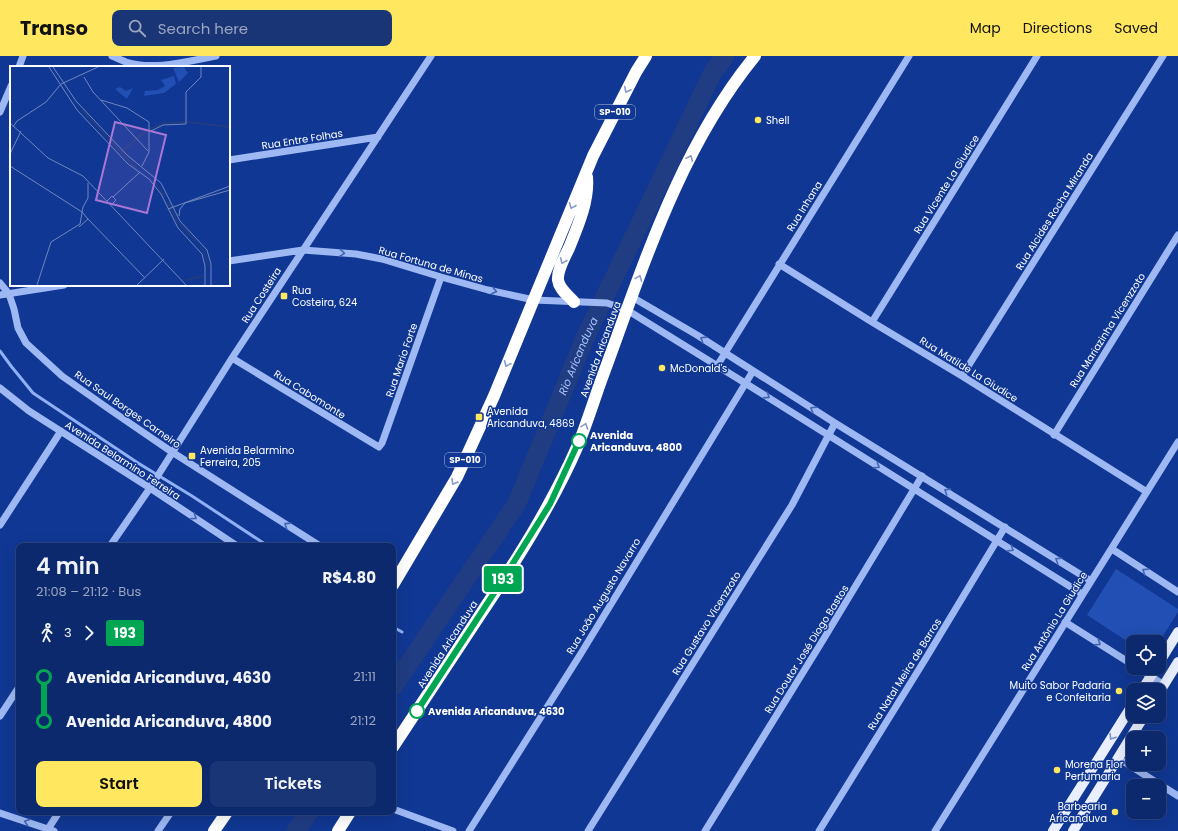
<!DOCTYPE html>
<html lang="en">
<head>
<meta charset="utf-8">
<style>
  :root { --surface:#0c296e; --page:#1a3576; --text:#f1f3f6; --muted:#9aa6c2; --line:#2c4581; --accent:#ffe85f }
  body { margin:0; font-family:Poppins,sans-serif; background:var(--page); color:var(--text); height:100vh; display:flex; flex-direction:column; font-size:15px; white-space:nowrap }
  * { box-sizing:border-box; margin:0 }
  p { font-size:13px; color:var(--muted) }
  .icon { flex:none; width:22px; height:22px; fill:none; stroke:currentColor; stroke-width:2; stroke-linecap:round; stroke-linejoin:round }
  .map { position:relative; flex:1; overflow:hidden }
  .side { position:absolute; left:16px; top:487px; width:380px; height:272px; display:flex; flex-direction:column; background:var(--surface); border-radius:8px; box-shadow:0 4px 16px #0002,0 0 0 1px var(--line) }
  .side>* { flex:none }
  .badge { padding:0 8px; border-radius:3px; font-size:14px; line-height:26px }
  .tools { position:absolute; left:1126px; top:579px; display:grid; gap:8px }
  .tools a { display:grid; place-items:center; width:40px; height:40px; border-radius:8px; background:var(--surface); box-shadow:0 4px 16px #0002,0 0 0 1px var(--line); font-size:20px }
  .map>.badge { position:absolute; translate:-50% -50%; box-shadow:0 0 0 2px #fff }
  .legs { display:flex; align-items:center; gap:6px; height:44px; padding:0 20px; font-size:13px }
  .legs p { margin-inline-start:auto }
  .head { display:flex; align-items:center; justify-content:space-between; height:68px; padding:0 20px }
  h1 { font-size:22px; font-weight:600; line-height:30px }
  .button { display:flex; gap:8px; margin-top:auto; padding:8px 20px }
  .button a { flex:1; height:46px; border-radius:8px; background:var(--accent); color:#111; font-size:16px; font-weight:600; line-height:46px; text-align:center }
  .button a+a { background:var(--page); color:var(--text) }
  ul { padding:0 20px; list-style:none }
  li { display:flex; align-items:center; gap:14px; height:44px; font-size:15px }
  li i { display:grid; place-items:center; width:6px; height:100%; margin:0 5px; background:currentColor }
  li i::after { content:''; width:10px; height:10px; margin:-5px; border:3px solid; border-radius:50%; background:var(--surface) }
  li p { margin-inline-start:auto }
  li:first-child i { background:linear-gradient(#0000 50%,currentColor 0) }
  li:last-child i { background:linear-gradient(currentColor 50%,#0000 0) }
  header { display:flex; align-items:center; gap:24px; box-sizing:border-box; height:56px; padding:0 20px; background:var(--accent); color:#111 }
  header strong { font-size:19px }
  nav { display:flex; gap:22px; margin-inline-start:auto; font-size:14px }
  .search { width:280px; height:36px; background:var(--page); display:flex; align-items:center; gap:10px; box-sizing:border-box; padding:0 14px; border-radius:8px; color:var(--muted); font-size:15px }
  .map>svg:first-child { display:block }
  .green { fill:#224fb3 }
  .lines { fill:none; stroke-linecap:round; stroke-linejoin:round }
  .stream { stroke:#8fb0f7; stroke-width:3 }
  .river { stroke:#203c82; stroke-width:19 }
  .minor { stroke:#9db8f3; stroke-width:7 }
  .major { stroke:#e9efff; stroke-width:10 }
  .highway { stroke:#fff; stroke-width:12 }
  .oneway { stroke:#889bc9 }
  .oneway2 { stroke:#4164b5 }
  .oneway3 { stroke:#7c93c9 }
  .line-1-casing { stroke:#fff; stroke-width:9 }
  .line-1 { stroke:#00a651; stroke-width:6 }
  .poi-dot { fill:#ffe85f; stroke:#103793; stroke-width:1.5 }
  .stop-1-dot { fill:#fff; stroke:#00a651; stroke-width:2 }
  .labels { text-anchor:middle; stroke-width:3; stroke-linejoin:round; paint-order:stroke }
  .shield { fill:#103793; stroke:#b7c3df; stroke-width:1 }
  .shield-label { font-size:9px; font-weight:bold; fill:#fff }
  .poi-label { font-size:10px; fill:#fff; stroke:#103793; text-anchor:start }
  .street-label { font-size:10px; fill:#fff; stroke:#103793 }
  .stop-label { font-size:10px; font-weight:bold; fill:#fff; stroke:#103793; text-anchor:start }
  .water-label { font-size:11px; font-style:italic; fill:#a9c3fa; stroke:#103793 }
  .inset-river { fill:none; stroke:#203c82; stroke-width:2 }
  .inset-road { fill:none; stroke:#7087be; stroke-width:1 }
  .view { fill:#a976d5; fill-opacity:0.15; stroke:#a976d5; stroke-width:2 }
  .inset-edge { fill:none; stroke:#fff; stroke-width:2 }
</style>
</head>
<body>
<header>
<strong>Transo</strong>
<div class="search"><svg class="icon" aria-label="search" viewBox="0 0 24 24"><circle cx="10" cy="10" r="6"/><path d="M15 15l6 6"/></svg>Search here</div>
<nav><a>Map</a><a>Directions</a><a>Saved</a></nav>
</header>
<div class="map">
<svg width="1178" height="775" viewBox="0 0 1178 775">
  <rect width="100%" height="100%" fill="#103793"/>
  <path class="green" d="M1116 513 1178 553V556L1159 586H1133V589L1087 559Z"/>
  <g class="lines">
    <path class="stream" d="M0 295 11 310 33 337 138 407 192 440 268 490
      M393 571 402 576"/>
    <g class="river">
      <path id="s1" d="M393 631 517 447 585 282 713 16 725 0"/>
      <path d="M296 775 309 756"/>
    </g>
    <path class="minor" d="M112 0C117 2 121 4 126 6 154 15 188 5 216 0
      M19 11 23 0
      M0 56 11 30
      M229 104 378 81
      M229 205 303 194 356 198 382 203 441 221 488 234 534 244 607 247 627 254 745 327 1082 538
      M779 208 872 266 962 320 1147 436
      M0 227 9 238 14 253 18 272 26 287 62 320 109 353 172 396 320 490
      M0 239 64 229
      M632 241 697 279 835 367 1091 525
      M872 266 1037 0
      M232 302 379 391 382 387 441 221
      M717 310 909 0
      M962 320 1163 0
      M0 332 29 355 150 432 237 490
      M1054 379 1178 179
      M0 469 61 375
      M110 490 150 432 232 302 431 0
      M1112 493 1178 536
      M1065 566 1133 609
      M1138 612 1164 629
      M0 660 19 631
      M1118 702 1178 740
      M393 753 453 775
      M0 757 54 775
      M48 773 59 756
      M158 775 171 756
      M469 775 580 599 753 315
      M588 775 792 449 835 367
      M705 775 823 584 922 420
      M819 775 926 602 1005 471
      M935 775 1178 386"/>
    <path class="major" d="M1159 607 1178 576
      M1142 634 1156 612
      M1159 637 1178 606
      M1053 775 1133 648
      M1073 775 1144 660"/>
    <path class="highway" d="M574 246C568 239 559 233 558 224 557 214 565 201 569 192 578 170 589 145 587 121
      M393 529 457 421 494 340 593 100 636 16 646 0
      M393 691C422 647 451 603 480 559 516 505 552 449 578 389 587 367 594 344 602 322 643 211 679 93 755 0
      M214 775 227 756
      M338 775 350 756"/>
  </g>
  <defs><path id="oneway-chevron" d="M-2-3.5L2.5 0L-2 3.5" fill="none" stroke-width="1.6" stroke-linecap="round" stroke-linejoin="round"/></defs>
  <g class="oneway">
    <use href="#oneway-chevron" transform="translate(627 34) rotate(117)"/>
    <use href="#oneway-chevron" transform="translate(690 102) rotate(-66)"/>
    <use href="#oneway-chevron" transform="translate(572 150) rotate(112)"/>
    <use href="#oneway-chevron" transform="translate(563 205) rotate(112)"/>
    <use href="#oneway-chevron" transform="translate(639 222) rotate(-69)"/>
    <use href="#oneway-chevron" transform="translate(507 308) rotate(113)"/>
    <use href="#oneway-chevron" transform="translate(585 370) rotate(-70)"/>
    <use href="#oneway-chevron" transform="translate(454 426) rotate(120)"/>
  </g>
  <g class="oneway2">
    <use href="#oneway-chevron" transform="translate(342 197) rotate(5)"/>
    <use href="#oneway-chevron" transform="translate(494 235) rotate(13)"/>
    <use href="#oneway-chevron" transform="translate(703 283) rotate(-148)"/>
    <use href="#oneway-chevron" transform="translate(767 340) rotate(33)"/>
    <use href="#oneway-chevron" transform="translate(813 353) rotate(-148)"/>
    <use href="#oneway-chevron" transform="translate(877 410) rotate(32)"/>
    <use href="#oneway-chevron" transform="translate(947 435) rotate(-148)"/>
    <use href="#oneway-chevron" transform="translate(194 461) rotate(34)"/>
    <use href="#oneway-chevron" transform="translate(287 469) rotate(-147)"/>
    <use href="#oneway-chevron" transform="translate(1011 493) rotate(32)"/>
    <use href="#oneway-chevron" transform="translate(1058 504) rotate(-148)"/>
    <use href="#oneway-chevron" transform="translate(1145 515) rotate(-147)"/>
    <use href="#oneway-chevron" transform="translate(1098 587) rotate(33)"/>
    <use href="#oneway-chevron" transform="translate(27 766) rotate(-161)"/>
  </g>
  <use class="oneway3" href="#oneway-chevron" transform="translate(1112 681) rotate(122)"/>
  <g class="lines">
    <defs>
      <path id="line-1" d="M417 655 498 531 550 448 579 385"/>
    </defs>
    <use href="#line-1" class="line-1-casing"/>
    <use href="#line-1" class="line-1"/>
  </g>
  <g class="poi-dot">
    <circle cx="758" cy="64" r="4"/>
    <rect x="280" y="236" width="8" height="8" rx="2"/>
    <circle cx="662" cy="312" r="4"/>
    <rect x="475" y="357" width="8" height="8" rx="2"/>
    <rect x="188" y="396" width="8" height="8" rx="2"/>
    <circle cx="1119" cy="635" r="4"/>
    <circle cx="1057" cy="714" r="4"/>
    <circle cx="1115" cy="756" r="4"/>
  </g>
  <g class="stop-1-dot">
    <circle cx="579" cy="385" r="7"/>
    <circle cx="417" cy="655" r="7"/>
  </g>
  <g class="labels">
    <g class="shield">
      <rect x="595" y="49" width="40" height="14" rx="3"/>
      <rect x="445" y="397" width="40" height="14" rx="3"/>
    </g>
    <g class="shield-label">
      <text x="615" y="59">SP-010</text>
      <text x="465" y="407">SP-010</text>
    </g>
    <g class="poi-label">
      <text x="766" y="68">Shell</text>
      <text x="292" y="238">Rua<tspan x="292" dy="12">Costeira, 624</tspan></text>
      <text x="670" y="316">McDonald's</text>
      <text x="487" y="359">Avenida<tspan x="487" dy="12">Aricanduva, 4869</tspan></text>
      <text x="200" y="398">Avenida Belarmino<tspan x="200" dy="12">Ferreira, 205</tspan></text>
      <text x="1111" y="633" text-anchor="end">Muito Sabor Padaria<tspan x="1111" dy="12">e Confeitaria</tspan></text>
      <text x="1065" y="712">Morena Flor<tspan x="1065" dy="12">Perfumaria</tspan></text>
      <text x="1107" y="754" text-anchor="end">Barbearia<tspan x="1107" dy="12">Aricanduva</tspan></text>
    </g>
    <g class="street-label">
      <text transform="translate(302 83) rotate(-9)" y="4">Rua Entre Folhas</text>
      <text transform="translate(946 128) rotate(-58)" y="4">Rua Vicente La Giudice</text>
      <text transform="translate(804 150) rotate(-58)" y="4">Rua Inhana</text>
      <text transform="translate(1054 155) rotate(-58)" y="4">Rua Alcides Rocha Miranda</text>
      <text transform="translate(431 208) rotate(16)" y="4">Rua Fortuna de Minas</text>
      <text transform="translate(261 239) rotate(-57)" y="4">Rua Costeira</text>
      <text transform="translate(1107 274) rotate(-58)" y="4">Rua Mariazinha Vicenzzoto</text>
      <text transform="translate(600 293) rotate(-70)" y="4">Avenida Aricanduva</text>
      <text transform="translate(401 304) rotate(-71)" y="4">Rua Mario Forte</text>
      <text transform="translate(969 313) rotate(32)" y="4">Rua Matilde La Giudice</text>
      <text transform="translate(310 338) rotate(32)" y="4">Rua Cabomonte</text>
      <text transform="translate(128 353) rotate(35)" y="4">Rua Saul Borges Carneiro</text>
      <text transform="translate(123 404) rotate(33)" y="4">Avenida Belarmino Ferreira</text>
      <text transform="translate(603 540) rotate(-59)" y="4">Rua João Augusto Navarro</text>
      <text transform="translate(1054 565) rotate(-58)" y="4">Rua Antônio La Giudice</text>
      <text transform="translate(706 567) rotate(-58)" y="4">Rua Gustavo Vicenzzoto</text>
      <text transform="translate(447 588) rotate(-57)" y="4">Avenida Aricanduva</text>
      <text transform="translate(806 593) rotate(-58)" y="4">Rua Doutor José Diogo Bastos</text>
      <text transform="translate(904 618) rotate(-58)" y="4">Rua Natal Meira de Barros</text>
    </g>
    <g class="stop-label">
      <text x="590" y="383">Avenida<tspan x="590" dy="12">Aricanduva, 4800</tspan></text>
      <text x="428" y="659">Avenida Aricanduva, 4630</text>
    </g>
    <g class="water-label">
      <text dy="4" stroke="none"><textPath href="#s1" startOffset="381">Rio Aricanduva</textPath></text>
    </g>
  </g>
  <g transform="translate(10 10)">
    <rect width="220" height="220" fill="#103793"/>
    <path d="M174 1 178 7 169 16 163 2ZM164 10 166 18 154 27 134 30 135 25 148 24 155 20 151 14ZM110 21 116 25 123 22 117 33 105 23Z" fill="#224fb3"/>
    <path class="inset-river" d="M72 44 126 102M140 63 153 57 178 56 220 61M114 84 137 64M144 116 156 131M158 136 167 155 186 175M191 180 199 201M176 214 193 210"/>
    <path class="inset-road" d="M39 1 67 44 118 98 139 113 151 128 168 162 192 188 195 200V219M43 1 66 35 117 89 151 117 170 155 197 184 201 198V219M74 11 83 26 138 85M91 34 117 42 139 56V86L132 100M0 57 38 92 73 110 176 219M3 61 7 55 36 36 51 18 88 1M141 65 153 59 176 58V26L191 11V1M0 88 11 65M0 100 72 146M103 131 130 106M97 135 102 130 106 134 101 139M158 143 220 120M169 150 170 143 175 137 220 124M78 153 135 212M69 161 78 153 72 146M27 219 41 176 70 158 73 141 78 132V117M127 219 154 193"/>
    <path class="view" d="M105 56 156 69 137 147 86 134Z"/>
    <rect width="220" height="220" class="inset-edge"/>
  </g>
</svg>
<div class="tools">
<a><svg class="icon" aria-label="locate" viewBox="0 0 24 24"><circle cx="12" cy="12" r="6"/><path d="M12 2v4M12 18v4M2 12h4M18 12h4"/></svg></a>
<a><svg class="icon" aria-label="layers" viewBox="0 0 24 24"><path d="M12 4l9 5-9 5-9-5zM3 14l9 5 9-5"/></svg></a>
<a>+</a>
<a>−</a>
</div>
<b class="badge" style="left:503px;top:523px;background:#00a651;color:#fff">193</b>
<section class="side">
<div class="head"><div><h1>4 min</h1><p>21:08 – 21:12 · Bus</p></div><b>R$4.80</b></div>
<div class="legs"><svg class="icon" aria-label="walk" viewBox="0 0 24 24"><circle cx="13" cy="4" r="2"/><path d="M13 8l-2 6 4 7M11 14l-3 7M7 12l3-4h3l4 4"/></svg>3<svg class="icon" aria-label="forward" viewBox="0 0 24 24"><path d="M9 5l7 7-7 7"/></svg><b class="badge" style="background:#00a651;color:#fff">193</b></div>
<ul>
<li><i style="color:#00a651"></i><b>Avenida Aricanduva, 4630</b><p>21:11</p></li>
<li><i style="color:#00a651"></i><b>Avenida Aricanduva, 4800</b><p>21:12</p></li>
</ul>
<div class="button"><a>Start</a><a>Tickets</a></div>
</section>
</div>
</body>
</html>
